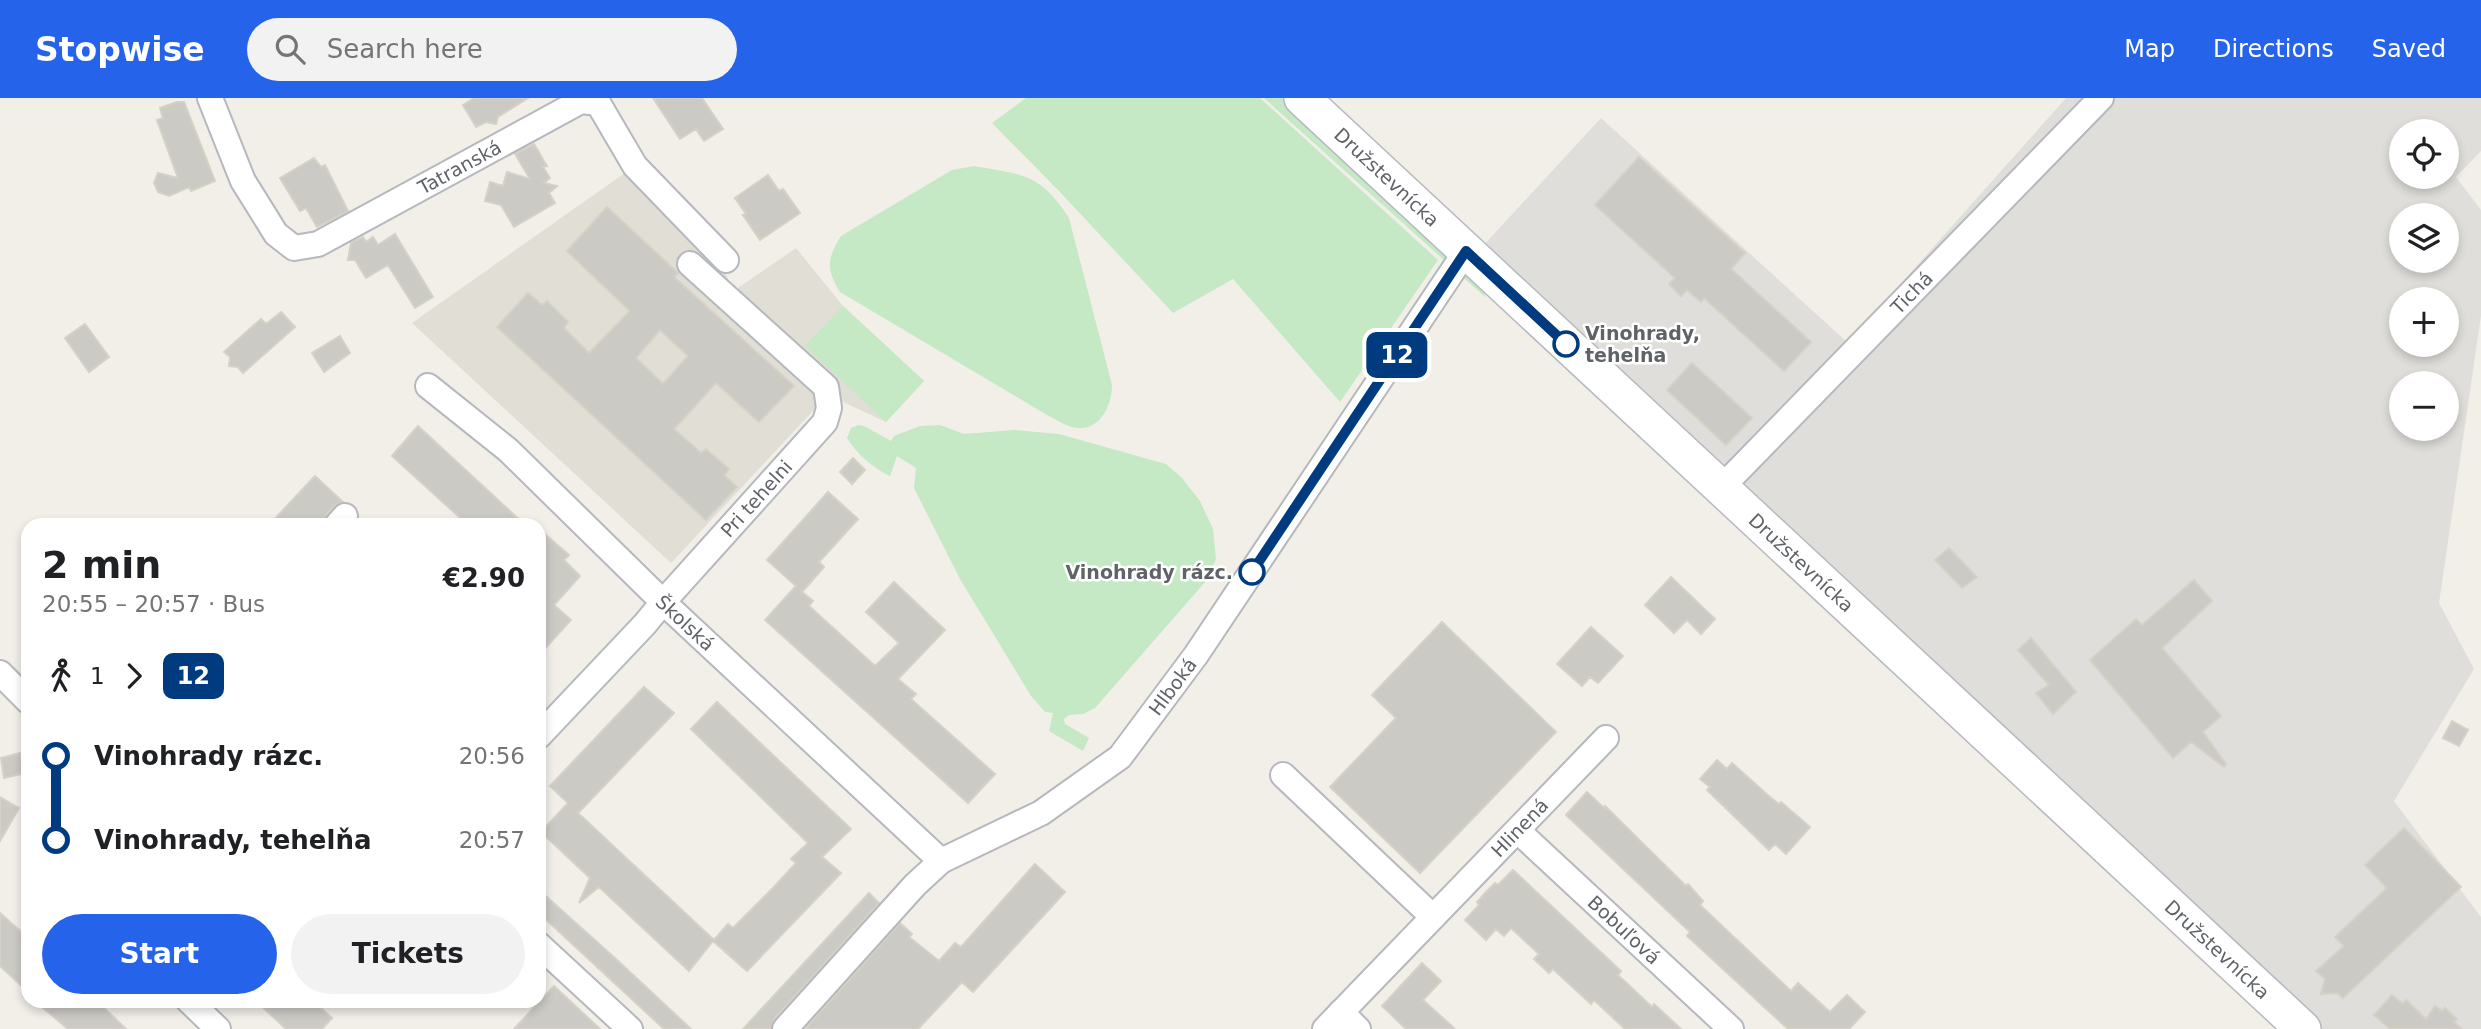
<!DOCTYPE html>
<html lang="en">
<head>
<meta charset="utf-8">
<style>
  :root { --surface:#fff; --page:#f2f2f2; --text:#202124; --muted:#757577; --accent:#2563eb }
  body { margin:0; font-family:"DejaVu Sans",sans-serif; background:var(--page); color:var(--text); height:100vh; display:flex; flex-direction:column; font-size:26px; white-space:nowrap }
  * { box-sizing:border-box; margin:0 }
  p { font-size:23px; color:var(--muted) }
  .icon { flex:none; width:38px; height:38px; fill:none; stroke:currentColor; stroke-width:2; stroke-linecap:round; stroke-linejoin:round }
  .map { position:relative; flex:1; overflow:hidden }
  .side { position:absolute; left:21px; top:420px; width:525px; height:490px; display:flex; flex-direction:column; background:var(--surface); border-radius:21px; box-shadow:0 4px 10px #0003 }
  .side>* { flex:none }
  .badge { padding:0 14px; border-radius:10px; font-size:24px; line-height:46px }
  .buttons { position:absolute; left:2389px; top:21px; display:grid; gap:14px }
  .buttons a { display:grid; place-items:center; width:70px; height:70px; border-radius:50%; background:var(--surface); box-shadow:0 4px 10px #0003; font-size:35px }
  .map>.badge { position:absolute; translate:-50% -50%; box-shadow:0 0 0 4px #fff }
  .legs { display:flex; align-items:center; gap:10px; height:77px; padding:0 21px; font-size:23px }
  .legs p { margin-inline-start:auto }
  .overview { display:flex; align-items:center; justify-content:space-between; height:119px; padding:0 21px }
  h1 { font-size:38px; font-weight:600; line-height:52px }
  .primary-button { display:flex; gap:14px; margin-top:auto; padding:14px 21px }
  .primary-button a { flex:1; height:80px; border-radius:42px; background:var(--accent); color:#fff; font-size:28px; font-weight:600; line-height:80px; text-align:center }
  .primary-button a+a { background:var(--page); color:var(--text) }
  ul { padding:0 21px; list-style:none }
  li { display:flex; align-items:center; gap:24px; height:84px; font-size:26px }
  li i { display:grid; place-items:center; width:10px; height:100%; margin:0 9px; background:currentColor }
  li i::after { content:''; width:18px; height:18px; margin:-9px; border:5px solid; border-radius:50%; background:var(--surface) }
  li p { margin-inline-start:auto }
  li:first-child i { background:linear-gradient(#0000 50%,currentColor 0) }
  li:last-child i { background:linear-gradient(currentColor 50%,#0000 0) }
  header { display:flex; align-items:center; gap:42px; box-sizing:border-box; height:98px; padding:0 35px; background:var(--accent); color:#fff }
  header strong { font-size:33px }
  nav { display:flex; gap:38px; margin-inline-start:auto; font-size:24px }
  .search { width:490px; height:63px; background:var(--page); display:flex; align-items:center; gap:18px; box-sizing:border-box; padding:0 24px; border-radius:38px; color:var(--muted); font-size:26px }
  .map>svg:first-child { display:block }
  .industrial { fill:#e0deda; fill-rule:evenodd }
  .education { fill:#e1ded6 }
  .green { fill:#c5e8c5 }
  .building { fill:#cccac5; stroke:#d6d1c6; stroke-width:2; fill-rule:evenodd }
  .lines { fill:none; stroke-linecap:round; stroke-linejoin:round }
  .minor-casing { stroke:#b5b8bc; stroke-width:28 }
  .secondary-casing { stroke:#b6babf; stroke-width:38 }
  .minor { stroke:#fff; stroke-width:24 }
  .secondary { stroke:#fff; stroke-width:35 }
  .line-1-casing { stroke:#fff; stroke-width:16 }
  .line-1 { stroke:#003b80; stroke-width:10 }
  .stop-1-dot { fill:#fff; stroke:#003b80; stroke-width:3.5 }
  .labels { text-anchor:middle; stroke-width:5; stroke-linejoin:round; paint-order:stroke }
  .street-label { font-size:19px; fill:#5f6368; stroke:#fff }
  .stop-label { font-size:19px; font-weight:bold; fill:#5f6368; stroke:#fff; text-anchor:start }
</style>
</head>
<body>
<header>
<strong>Stopwise</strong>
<div class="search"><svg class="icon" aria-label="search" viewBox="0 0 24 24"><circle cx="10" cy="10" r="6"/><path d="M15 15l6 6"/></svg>Search here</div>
<nav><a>Map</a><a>Directions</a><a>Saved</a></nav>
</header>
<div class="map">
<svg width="2481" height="931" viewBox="0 0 2481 931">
  <rect width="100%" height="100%" fill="#f1efe8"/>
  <path class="industrial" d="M2066 0H2481V53L2456 79 2481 112V218L2439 505 2474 571 2394 703 2481 819V931H2319L1481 150 1601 20 1848 245ZM2401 33H2446V79H2401ZM2401 117H2446V163H2401ZM2401 201H2446V247H2401ZM2401 285H2446V331H2401Z"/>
  <path class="education" d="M632 70 724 169 732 194 796 150 843 208 924 283 886 324 828 297 671 465 412 225Z"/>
  <path class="green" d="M1026 0H1260L1438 162 1340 304 1233 181 1173 215 1060 94 992 25Z
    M1264 0H1319L1481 150 1485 199Z
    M974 68C1023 77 1040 75 1069 120L1112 287C1112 308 1099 336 1072 329 1064 327 1055 321 1047 317L840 194C826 171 827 161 841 138L952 72Z
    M843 208 924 283 886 324 805 248Z
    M858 327 864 328 891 343 894 338 920 328 940 327 964 336 1014 332 1059 336 1166 366 1182 380 1200 403 1213 431 1216 461 1206 483 1095 610 1083 616 1069 617 1064 621 1065 626 1089 640 1083 653 1049 633 1053 615 1045 614 1031 598 960 481 914 390 916 370 897 358 890 378C873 370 856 355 847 340L851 330Z"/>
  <path class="building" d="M474 0H528L498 19 496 26 486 24 476 29 463 7Z
    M653 0H702L723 31 704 43 696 31 680 41Z
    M177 4H184L215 83 191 93 189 89 169 98 158 94 154 85 158 75 178 80 157 22 163 20 160 10Z
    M534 46 547 68 543 69 550 80 544 85 557 88 549 95 555 105 514 129 501 107 485 103 490 84 503 88 507 74 530 81 515 56Z
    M1639 59 1745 155 1731 171 1811 244 1784 273 1704 200 1701 204 1687 192 1681 198 1669 186 1675 180 1595 107Z
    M314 60 321 69 325 67 348 113 317 129 306 110 300 113 280 80Z
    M768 77 779 93 783 91 800 115 760 142 743 117 746 116 735 100Z
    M607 109 678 175 674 179 794 288 759 324 716 285 674 331 701 355 706 351 729 371 724 377 737 389 706 422 497 229 528 195 542 207 547 203 568 224 564 230 589 255 630 213 567 153ZM660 232 688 258 663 286 636 260Z
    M395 136 433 199 415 210 388 167 366 180 355 162H348L351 145 363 139 366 144 373 139 378 147Z
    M281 214 295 229 243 275 238 269 229 268 230 259 224 254 261 221 266 226Z
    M85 226 109 259 89 274 65 240Z
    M340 238 350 255 324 274 312 255Z
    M1692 265 1752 320 1726 347 1667 292Z
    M418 328 525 427H468L392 358Z
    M853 360 865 372 852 386 840 374Z
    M315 378 343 404 334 408 326 417 323 427H269Z
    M828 394 858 421 819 464 824 469 802 494 813 503 809 508 875 568 899 545 866 514 894 484 945 532 898 581 916 596 911 601 995 676 968 705 765 522 796 488 767 462Z
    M539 431 569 457 564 462 580 478 554 507 571 522 539 557Z
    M1949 450 1977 479 1962 490 1935 462Z
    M1671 479 1715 521 1701 536 1687 522 1674 535 1645 507Z
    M2194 482 2212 503 2162 550 2221 618 2203 634 2226 666 2224 669 2191 644 2173 660 2090 562 2136 521 2142 527Z
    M1442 524 1556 634 1420 775 1330 689 1396 620 1372 597Z
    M1591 529 1623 558 1598 585 1590 579 1582 588 1557 566Z
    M2031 540 2076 594 2053 616 2036 595 2049 587 2018 552Z
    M644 589 674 615 578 715 714 842 728 826 733 830 772 791 796 765 791 761 808 745 691 631 717 604 851 731 822 759 841 775 747 873 713 843 689 873 599 789 579 805 590 780 541 734 568 705 550 688Z
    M2452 623 2468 632 2459 648 2443 640Z
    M20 655 25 675 4 680 1 660Z
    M1717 662 1727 671 1732 665 1771 700 1779 706 1781 704 1810 729 1786 756 1775 746 1769 752 1707 692 1710 689 1700 681Z
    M1587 694 1604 710 1605 708 1686 788 1688 786 1703 803 1700 807 1791 893 1798 885 1830 914 1847 897 1865 914 1849 931H1788L1687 838 1690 834 1566 717Z
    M0 699 19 710 0 743Z
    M2404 730 2461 789 2343 900 2337 895 2321 896 2325 881 2316 873 2344 848 2335 839 2387 790 2365 767Z
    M1035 766 1065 794 973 894 962 884 918 931H805L900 825 912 836 909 839 939 863 955 845 961 849Z
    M1513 772 1621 873 1618 877 1652 909 1654 906 1681 931H1625L1594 902 1591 906 1553 871 1549 875 1534 861 1539 856 1511 830 1504 838 1496 831 1486 842 1465 822 1479 807 1477 804 1486 794 1495 785 1498 787Z
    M539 792 616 861 691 931H664L539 815Z
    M869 795 879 805 774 921 771 931H743Z
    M0 815 28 840V894L0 868Z
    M1422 865 1441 883 1423 902 1455 931H1406L1382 908Z
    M554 888 600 931H514Z
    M2392 897 2403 906 2406 902 2426 921 2435 908 2442 913 2445 910 2457 921 2454 924 2462 931H2390L2374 917Z
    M35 903H97L126 931H68Z
    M256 903H313L332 920 322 931H286Z"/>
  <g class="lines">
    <defs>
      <g id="minor">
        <path id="s1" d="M210 0 243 83 276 136 294 150 318 146 581 3 598 5 635 68 726 162"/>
        <path id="s2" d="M428 288 508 352 663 504 941 763"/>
        <path id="s3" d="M1721 390 2101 0"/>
        <path d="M337 427 345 418"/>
        <path d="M0 575 28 603"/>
        <path id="s4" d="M539 638 645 526 663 504 825 324 829 310 826 289 690 166"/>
        <path d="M1283 677 1433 819"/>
        <path id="s5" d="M1518 733 1731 931"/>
        <path d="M539 847 630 931"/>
        <path d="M189 903 218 931"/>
        <path d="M1341 914 1358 931"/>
        <path id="s6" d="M785 931 915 787 941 763 1041 715 1120 659 1196 557 1466 153"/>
        <path id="s7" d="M1325 931 1606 640"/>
      </g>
      <g id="secondary">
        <path id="s8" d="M1302 0 2303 931"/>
      </g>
    </defs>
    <use href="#minor" class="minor-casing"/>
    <use href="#secondary" class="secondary-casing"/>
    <use href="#minor" class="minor"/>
    <use href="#secondary" class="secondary"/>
  </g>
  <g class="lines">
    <defs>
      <path id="line-1" d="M1252 474 1466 153 1566 246"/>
    </defs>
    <use href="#line-1" class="line-1-casing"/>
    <use href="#line-1" class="line-1"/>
  </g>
  <g class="stop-1-dot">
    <circle cx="1566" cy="246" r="12"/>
    <circle cx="1252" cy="474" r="12"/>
  </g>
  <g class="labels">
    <g class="street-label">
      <text dy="7" stroke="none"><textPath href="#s1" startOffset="360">Tatranská</textPath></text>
      <text dy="7" stroke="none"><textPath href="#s8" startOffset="116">Družstevnícka</textPath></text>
      <text dy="7" stroke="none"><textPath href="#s3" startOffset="273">Tichá</textPath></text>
      <text dy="7" stroke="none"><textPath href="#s4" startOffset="322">Pri tehelni</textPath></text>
      <text dy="7" stroke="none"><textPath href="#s8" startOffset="682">Družstevnícka</textPath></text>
      <text dy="7" stroke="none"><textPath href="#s2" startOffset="350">Školská</textPath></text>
      <text dy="7" stroke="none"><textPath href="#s6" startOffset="525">Hlboká</textPath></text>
      <text dy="7" stroke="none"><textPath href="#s7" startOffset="280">Hlinená</textPath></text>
      <text dy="7" stroke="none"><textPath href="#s5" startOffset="145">Bobuľová</textPath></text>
      <text dy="7" stroke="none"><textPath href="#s8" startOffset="1250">Družstevnícka</textPath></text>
    </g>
    <g class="stop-label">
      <text x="1585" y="242">Vinohrady,<tspan x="1585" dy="22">tehelňa</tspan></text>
      <text x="1233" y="481" text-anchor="end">Vinohrady rázc.</text>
    </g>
  </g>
</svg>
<div class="buttons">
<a><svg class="icon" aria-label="locate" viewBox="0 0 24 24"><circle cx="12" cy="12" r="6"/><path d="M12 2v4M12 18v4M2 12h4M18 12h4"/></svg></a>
<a><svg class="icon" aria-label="layers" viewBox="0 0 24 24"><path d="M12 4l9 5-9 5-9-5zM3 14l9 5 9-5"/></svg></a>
<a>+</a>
<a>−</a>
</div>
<b class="badge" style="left:1397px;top:257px;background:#003b80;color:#fff">12</b>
<section class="side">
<div class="overview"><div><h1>2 min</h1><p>20:55 – 20:57 · Bus</p></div><b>€2.90</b></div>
<div class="legs"><svg class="icon" aria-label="walk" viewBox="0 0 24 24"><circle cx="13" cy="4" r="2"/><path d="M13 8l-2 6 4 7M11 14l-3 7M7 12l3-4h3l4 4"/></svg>1<svg class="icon" aria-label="forward" viewBox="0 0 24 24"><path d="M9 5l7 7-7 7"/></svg><b class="badge" style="background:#003b80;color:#fff">12</b></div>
<ul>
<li><i style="color:#003b80"></i><b>Vinohrady rázc.</b><p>20:56</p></li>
<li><i style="color:#003b80"></i><b>Vinohrady, tehelňa</b><p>20:57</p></li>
</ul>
<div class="primary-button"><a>Start</a><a>Tickets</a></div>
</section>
</div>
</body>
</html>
